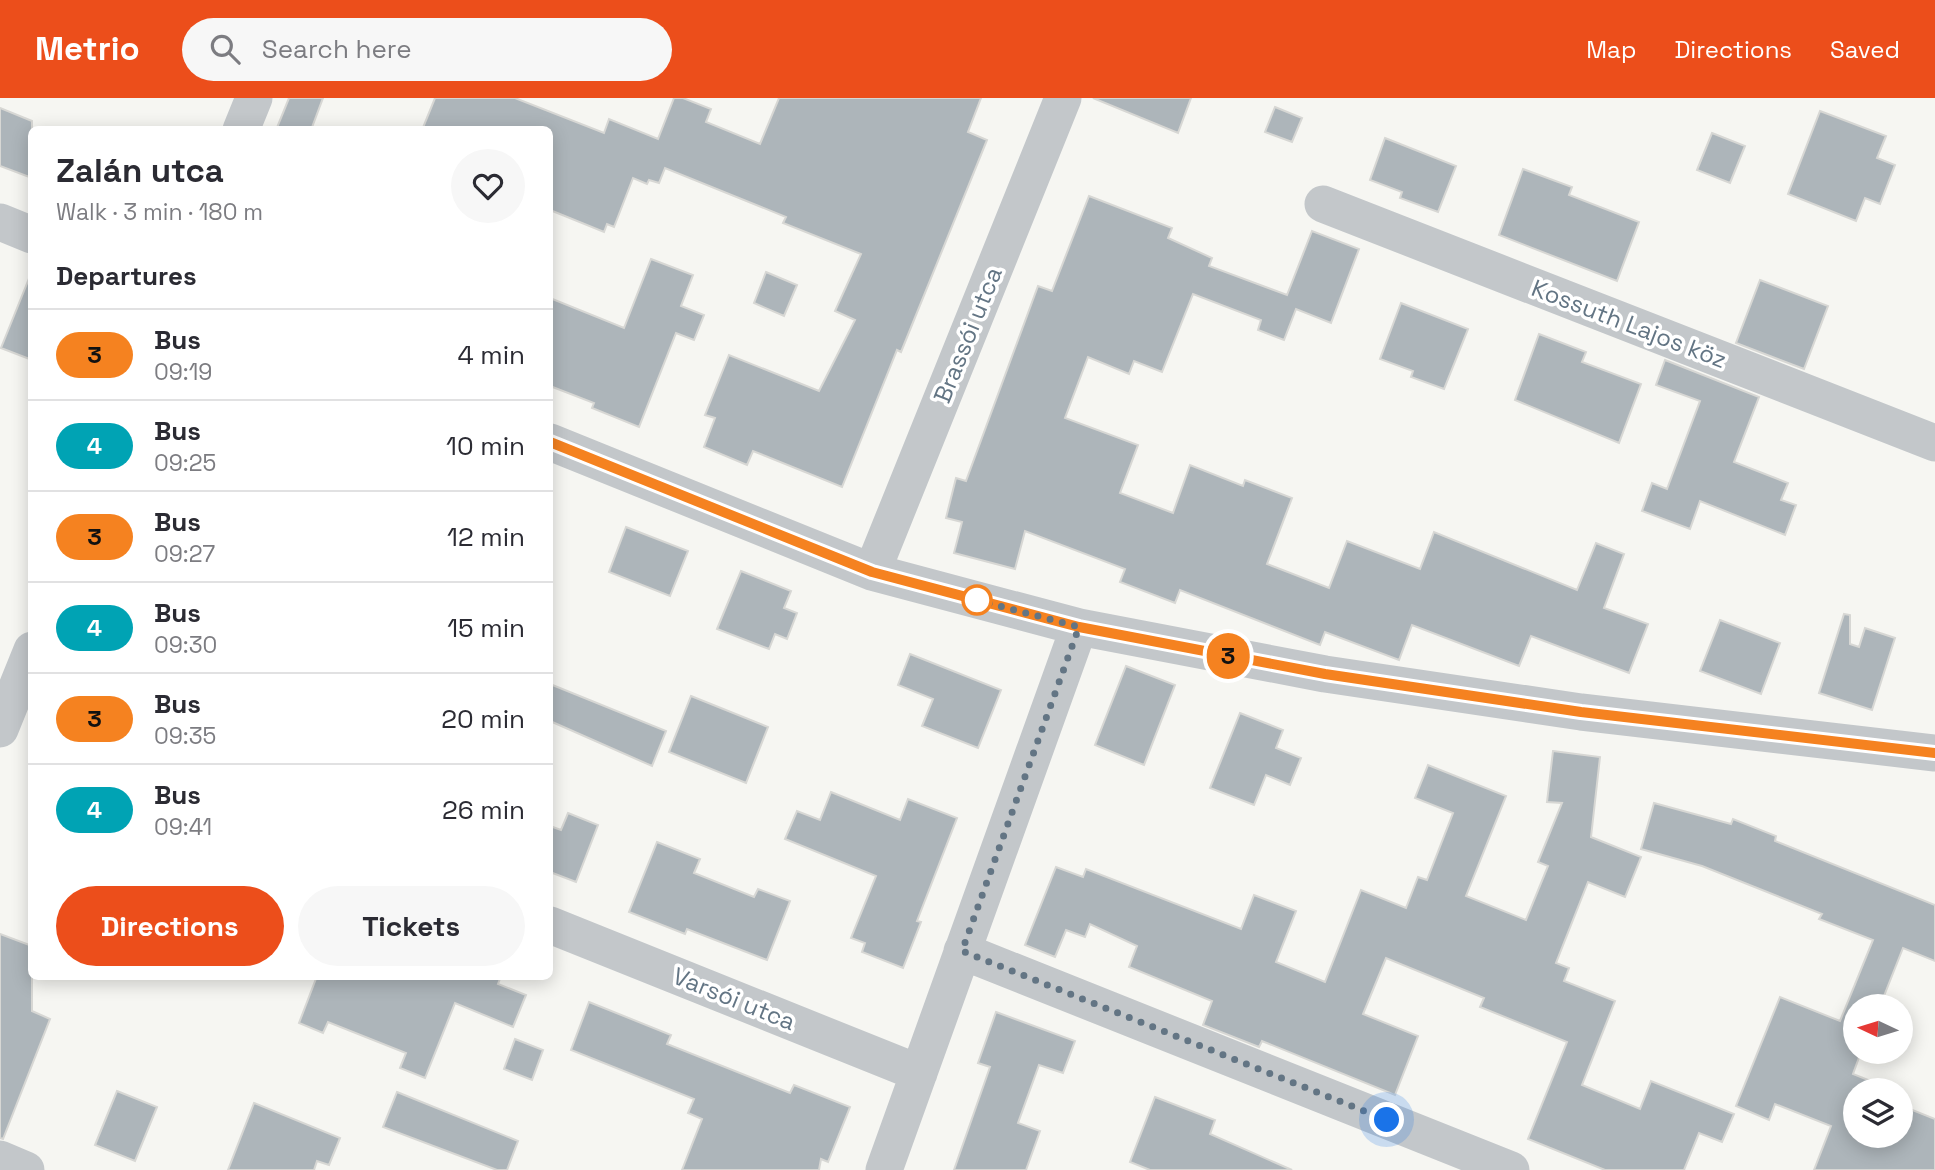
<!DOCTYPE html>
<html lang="en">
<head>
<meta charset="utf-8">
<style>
  :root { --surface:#fff; --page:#f7f7f7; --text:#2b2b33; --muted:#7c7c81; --line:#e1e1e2; --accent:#ec4e1b }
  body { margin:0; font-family:"Space Grotesk",sans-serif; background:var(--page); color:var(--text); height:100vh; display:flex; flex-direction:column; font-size:26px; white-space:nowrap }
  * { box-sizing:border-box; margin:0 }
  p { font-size:23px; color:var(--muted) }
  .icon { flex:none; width:38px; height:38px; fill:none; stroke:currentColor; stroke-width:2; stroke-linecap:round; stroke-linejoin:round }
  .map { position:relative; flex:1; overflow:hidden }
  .side { position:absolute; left:28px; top:28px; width:525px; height:854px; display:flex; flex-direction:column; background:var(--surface); border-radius:10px; box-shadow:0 4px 18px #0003 }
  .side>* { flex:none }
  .badge { padding:0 14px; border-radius:23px; font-size:24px; line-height:46px }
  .needle { width:46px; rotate:274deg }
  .controls { position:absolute; left:1843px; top:896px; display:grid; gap:14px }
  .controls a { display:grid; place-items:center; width:70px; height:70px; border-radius:50%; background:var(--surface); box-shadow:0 4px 18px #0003; font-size:35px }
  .you { position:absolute; width:35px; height:35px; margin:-18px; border:5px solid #fff; border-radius:50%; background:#1a73e8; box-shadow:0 0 0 10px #1a73e833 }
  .map>.badge { position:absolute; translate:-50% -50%; box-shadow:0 0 0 4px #fff }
  h2 { padding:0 28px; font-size:26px; line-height:63px }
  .round { display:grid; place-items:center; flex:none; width:74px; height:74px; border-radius:37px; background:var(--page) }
  .head { display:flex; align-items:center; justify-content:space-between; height:119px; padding:0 28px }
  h1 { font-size:33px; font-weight:600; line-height:52px }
  .button { display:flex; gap:14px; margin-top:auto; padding:14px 28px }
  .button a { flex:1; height:80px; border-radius:42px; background:var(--accent); color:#fff; font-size:28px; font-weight:600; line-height:80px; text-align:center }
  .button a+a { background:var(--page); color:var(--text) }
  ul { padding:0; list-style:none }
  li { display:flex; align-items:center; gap:21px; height:91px; padding:0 28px; border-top:2px solid var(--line) }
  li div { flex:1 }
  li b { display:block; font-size:26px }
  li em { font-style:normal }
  li .badge { min-width:77px; font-weight:700; text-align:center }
  header { display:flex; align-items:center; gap:42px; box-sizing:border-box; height:98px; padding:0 35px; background:var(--accent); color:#fff }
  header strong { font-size:33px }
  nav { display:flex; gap:38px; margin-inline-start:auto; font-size:24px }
  .search { width:490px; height:63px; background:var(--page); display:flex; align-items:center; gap:18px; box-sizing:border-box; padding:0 24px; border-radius:38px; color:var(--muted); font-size:26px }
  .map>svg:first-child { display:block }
  .building { fill:#adb5ba; stroke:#d7d7d4; stroke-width:2 }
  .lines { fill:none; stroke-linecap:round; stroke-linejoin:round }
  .minor { stroke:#c3c7ca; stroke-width:37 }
  .line-casing { stroke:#fff; stroke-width:16 }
  .line { stroke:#f58220; stroke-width:10 }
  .walk { stroke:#637584; stroke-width:7; stroke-dasharray:0 12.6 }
  .stop-dot { fill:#fff; stroke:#f58220; stroke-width:3.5 }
  .labels { text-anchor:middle; stroke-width:7; stroke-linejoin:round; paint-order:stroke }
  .street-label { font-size:24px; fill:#637584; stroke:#fff }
</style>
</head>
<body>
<header>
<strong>Metrio</strong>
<div class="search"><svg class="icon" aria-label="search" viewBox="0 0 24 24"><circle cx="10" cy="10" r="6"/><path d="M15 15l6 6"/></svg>Search here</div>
<nav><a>Map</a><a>Directions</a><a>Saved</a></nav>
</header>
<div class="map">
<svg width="1935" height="1072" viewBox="0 0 1935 1072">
  <rect width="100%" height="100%" fill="#f6f6f2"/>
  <path class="building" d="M289 0H323L311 32H276Z
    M435 0H515L604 35 609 21 658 41 674 0H683L711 11 706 24 760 46 779 0H981L968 34 987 42 901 254 897 252 842 389 753 353 747 367 704 349 715 320 705 317 729 257 819 293 855 222 835 213 861 156 783 125 786 119 665 70 659 85 649 82 647 86 633 80 614 129 607 126 604 134 550 112V32H422Z
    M1093 0H1191L1178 35Z
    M1275 9 1302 20 1292 44 1265 34Z
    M0 10 32 23V80L0 68Z
    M1820 13 1886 38 1877 60 1895 67 1880 106 1865 100 1856 123 1788 96Z
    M1712 35 1745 48 1730 85 1697 72Z
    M1385 40 1456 68 1438 114 1400 100 1402 94 1370 82Z
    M1523 71 1572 89 1569 97 1639 124 1617 183 1499 137Z
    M1089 98 1172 130 1168 140 1212 160 1209 168 1287 197 1312 133 1359 151 1331 225 1296 211 1284 242 1258 232 1261 222 1193 196 1162 274 1134 263 1129 276 1088 259 1065 320 1138 347 1120 395 1173 415 1190 367 1243 388 1245 382 1292 400 1267 466 1329 490 1347 443 1420 471 1434 434 1577 492 1596 445 1624 456 1604 510 1648 526 1629 575 1531 538 1519 568 1412 527 1399 562 1325 534 1320 547 1180 492 1175 505 1120 484 1125 471 1025 433 1015 471 954 455 962 424 946 420 956 380 966 383 1038 188 1052 193Z
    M651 161 693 177 681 208 704 217 694 242 676 235 639 329 592 310 594 305 550 288V200L624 230Z
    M766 174 797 187 784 218 754 205Z
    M30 178H32V262L1 250Z
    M1760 182 1828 208 1804 271 1736 245Z
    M1401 205 1468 231 1444 291 1411 279 1413 273 1380 261Z
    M1539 236 1586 254 1582 264 1641 286 1619 345 1515 302Z
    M1665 262 1759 299 1734 364 1788 385 1781 402 1796 407 1785 437 1700 403 1690 431 1642 413 1652 385 1667 391 1700 303 1656 287Z
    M626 429 688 453 670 498 609 474Z
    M741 473 791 493 784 510 797 515 787 541 775 536 769 551 717 531Z
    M1844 516 1850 517V546L1859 549 1865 530 1895 540 1872 612 1819 595Z
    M1720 522 1780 545 1761 596 1700 573Z
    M910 556 1001 592 978 650 922 628 933 601 898 587Z
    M1126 568 1175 587 1144 667 1095 647Z
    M550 586 666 633 652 668 550 623Z
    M691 598 768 629 746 685 669 654Z
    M1240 615 1283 632 1276 650 1301 660 1290 687 1266 677 1254 707 1210 690Z
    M1553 653 1600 659 1591 739 1641 759 1625 799 1588 784 1556 865 1569 870 1564 883 1615 903 1582 987 1640 1011 1651 983 1734 1016 1722 1044 1699 1035 1684 1072H1605L1528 1041 1567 944 1480 909 1484 900 1386 860 1363 916 1418 938 1395 997 1262 943 1259 949 1203 927 1212 903 1129 869 1137 848 1090 826 1085 839 1066 832 1055 859 1025 847 1056 769 1083 779 1086 771 1241 831 1254 797 1296 813 1276 864 1325 884 1361 792 1406 810 1418 779 1427 782 1453 715 1415 700 1428 667 1506 698 1466 798 1526 822 1548 768 1538 764 1562 705 1547 704Z
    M831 694 900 722 908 701 957 720 917 823 921 824 903 870 862 854 865 845 851 840 876 778 785 741 797 713 820 722Z
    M1654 705 1731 726 1733 721 1776 738 1775 743 1935 807V863L1903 850 1880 908H1855V954H1861L1853 976 1888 990 1855 992V1038H1900V1007L1935 1021V1072H1814L1831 1028 1775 1006 1769 1022 1736 1008 1780 899 1840 923 1873 842 1819 821 1822 816 1702 768 1641 751Z
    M568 715 598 727 576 784 550 774V728L561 732Z
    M657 744 700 761 694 775 754 799 758 791 790 803 767 862 687 831 685 836 629 814Z
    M0 836 32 848V913L50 921 3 1041 0 1040Z
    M317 878H501L498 886 526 897 513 929 455 905 425 980 400 970 406 955 328 924 323 935 299 925Z
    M589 904 671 937 667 946 790 995 794 987 850 1009 828 1064 821 1061 819 1072H682L702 1021 688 1015 694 1001 571 952Z
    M996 914 1075 943 1063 975 1039 967 1018 1025 1040 1033 1026 1072H954L990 969 978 965Z
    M515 941 543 952 532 982 504 971Z
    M117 993 157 1009 135 1063 95 1047Z
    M397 994 518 1043 507 1072H497L383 1029Z
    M1155 999 1215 1022 1210 1036 1292 1072H1150L1130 1064Z
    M254 1005 340 1040 329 1067 317 1063 314 1072H228Z"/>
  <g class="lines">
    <path class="minor" d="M241 32 254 0
      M1323 106 1935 345
      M0 124 32 137
      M550 344 872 474 1079 529 1325 576 1581 614 1935 655
      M872 474 1063 0
      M0 631 32 552
      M550 827 919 975
      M962 853 1511 1072
      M0 1061 26 1072
      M884 1072 1079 529"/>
  </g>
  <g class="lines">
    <defs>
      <path id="line" d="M550 344 872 474 1079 529 1325 576 1581 614 1935 655"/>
    </defs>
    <use href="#line" class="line-casing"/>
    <use href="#line" class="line"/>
    <path class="walk" d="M977 502 1079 529 962 853 1387 1022"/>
  </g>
  <circle class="stop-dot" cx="977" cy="502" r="14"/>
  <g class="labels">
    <g class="street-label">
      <text transform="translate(1629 226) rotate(21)" y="8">Kossuth Lajos köz</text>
      <text transform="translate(968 237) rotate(-68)" y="8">Brassói utca</text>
      <text transform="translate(734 901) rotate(22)" y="8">Varsói utca</text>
    </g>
  </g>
</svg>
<div class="controls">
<a><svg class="needle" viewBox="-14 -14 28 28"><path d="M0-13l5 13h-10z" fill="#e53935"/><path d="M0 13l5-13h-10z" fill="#7c7c81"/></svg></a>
<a><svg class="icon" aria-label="layers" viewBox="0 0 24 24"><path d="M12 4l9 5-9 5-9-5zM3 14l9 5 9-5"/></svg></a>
</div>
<div class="you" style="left:1387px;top:1022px"></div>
<b class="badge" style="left:1228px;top:558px;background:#f58220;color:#111">3</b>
<section class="side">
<div class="head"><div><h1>Zalán utca</h1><p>Walk · 3 min · 180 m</p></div><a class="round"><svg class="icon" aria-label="heart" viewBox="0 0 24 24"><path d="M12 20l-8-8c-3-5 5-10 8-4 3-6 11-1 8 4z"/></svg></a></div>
<h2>Departures</h2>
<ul>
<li><span class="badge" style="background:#f58220;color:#111">3</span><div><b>Bus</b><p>09:19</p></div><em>4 min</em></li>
<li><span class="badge" style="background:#00a3b4;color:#fff">4</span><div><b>Bus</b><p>09:25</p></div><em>10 min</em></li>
<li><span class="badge" style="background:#f58220;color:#111">3</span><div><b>Bus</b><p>09:27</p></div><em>12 min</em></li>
<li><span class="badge" style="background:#00a3b4;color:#fff">4</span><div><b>Bus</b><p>09:30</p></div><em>15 min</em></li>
<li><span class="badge" style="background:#f58220;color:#111">3</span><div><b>Bus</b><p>09:35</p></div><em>20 min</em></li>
<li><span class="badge" style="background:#00a3b4;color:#fff">4</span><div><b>Bus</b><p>09:41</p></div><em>26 min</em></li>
</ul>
<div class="button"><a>Directions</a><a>Tickets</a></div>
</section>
</div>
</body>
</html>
